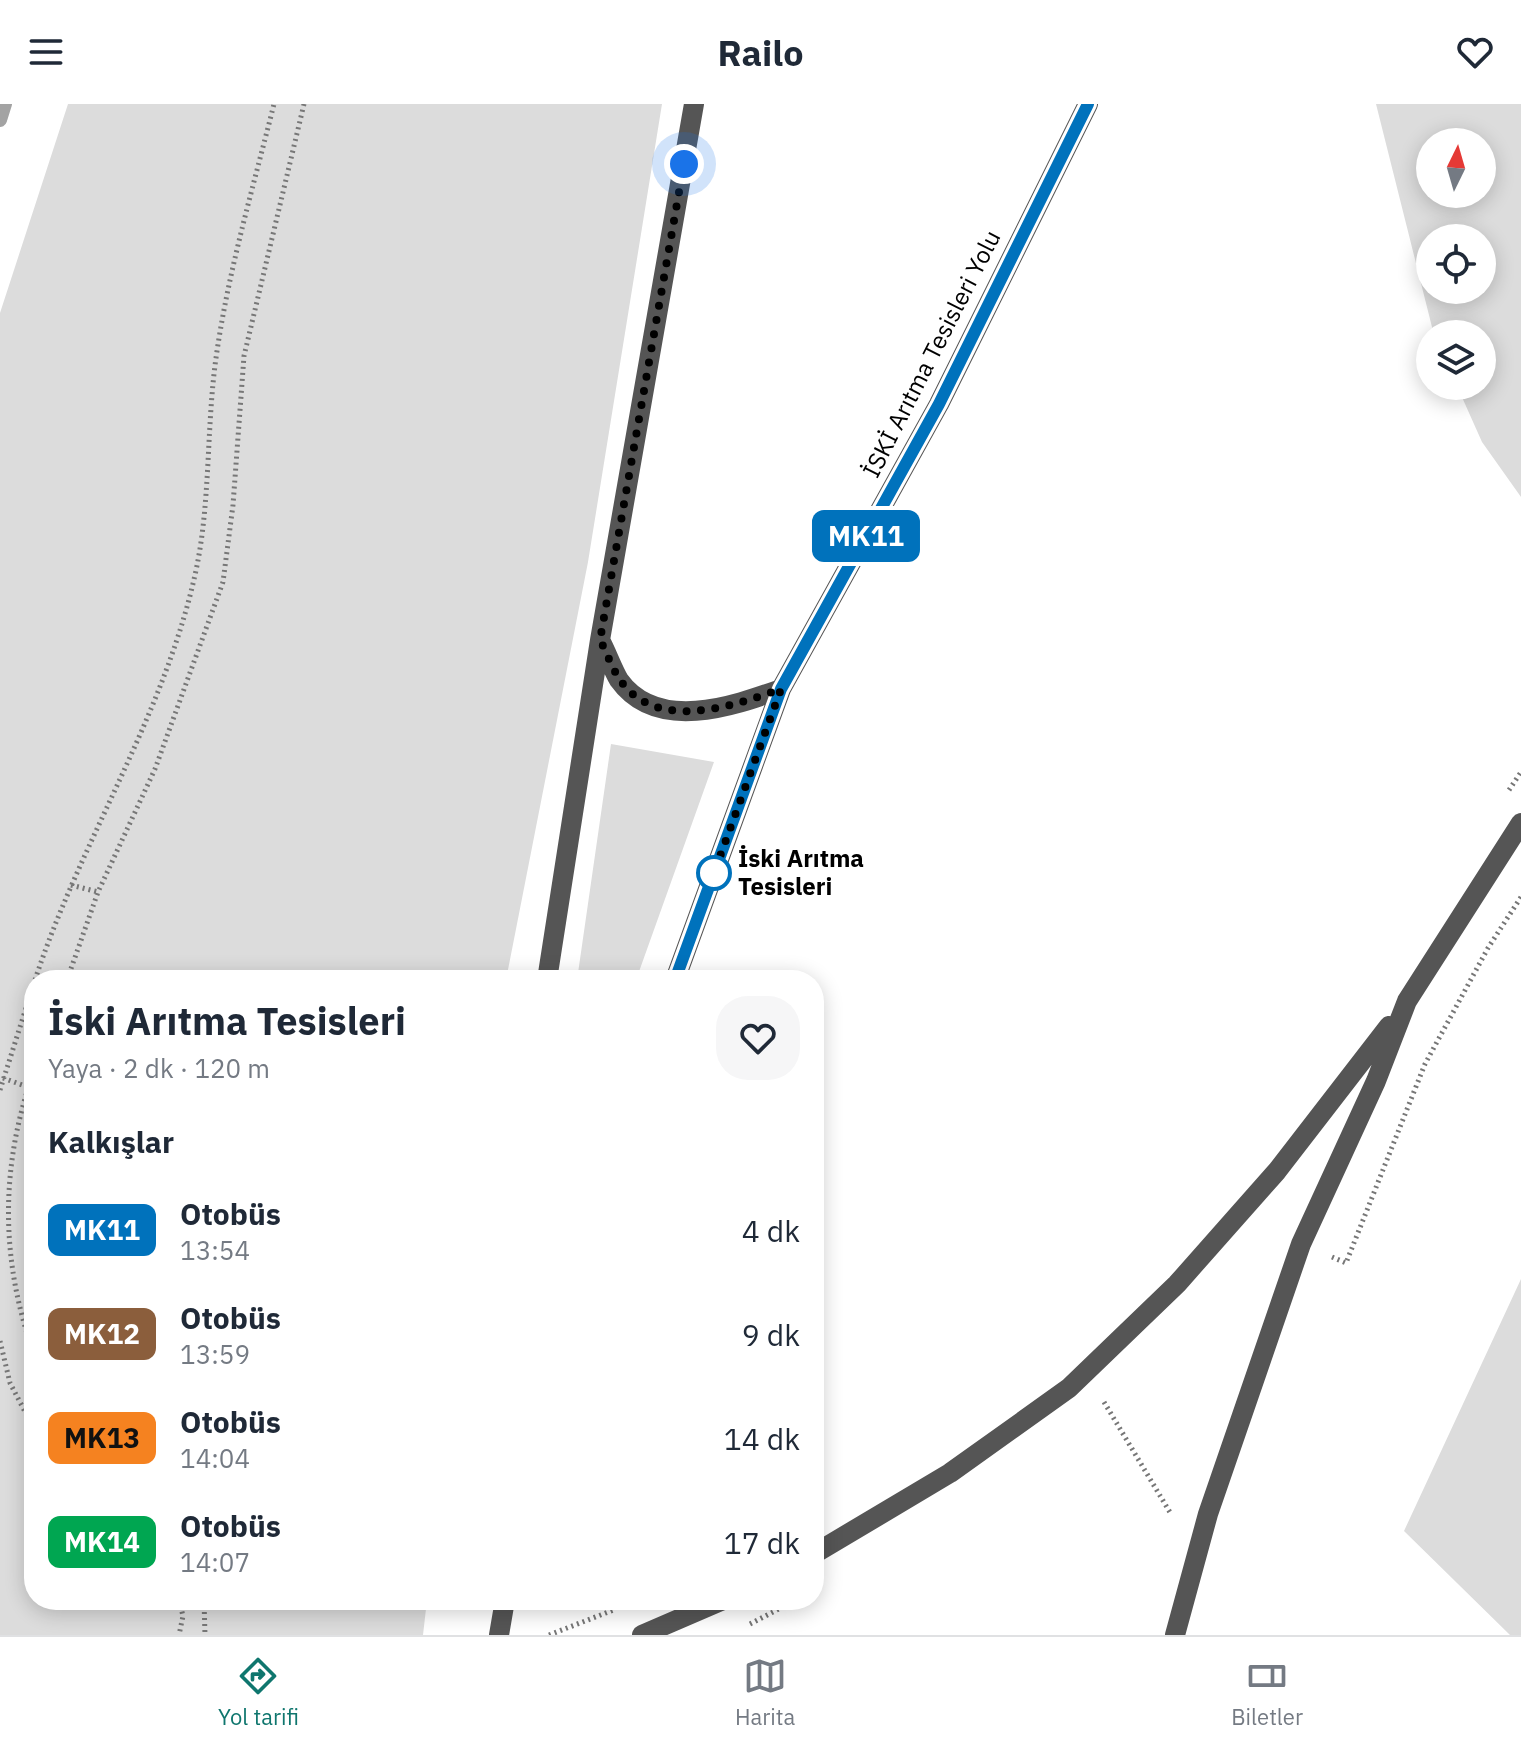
<!DOCTYPE html>
<html lang="tr">
<head>
<meta charset="utf-8">
<style>
  :root { --surface:#fff; --page:#f6f6f7; --text:#1f2937; --muted:#747a83; --line:#e0e1e3; --accent:#0f766e }
  body { margin:0; font-family:"IBM Plex Sans",sans-serif; background:var(--page); color:var(--text); height:100vh; display:flex; flex-direction:column; font-size:30px; white-space:nowrap }
  * { box-sizing:border-box; margin:0 }
  p { font-size:26px; color:var(--muted) }
  .icon { flex:none; width:44px; height:44px; fill:none; stroke:currentColor; stroke-width:2; stroke-linecap:round; stroke-linejoin:round }
  .map { position:relative; flex:1; overflow:hidden }
  .drawer { position:absolute; left:24px; top:866px; width:800px; height:640px; display:flex; flex-direction:column; background:var(--surface); border-radius:32px; box-shadow:0 4px 20px #0003 }
  .drawer>* { flex:none }
  .badge { padding:0 16px; border-radius:12px; font-size:28px; line-height:52px }
  .needle { width:52px; rotate:5deg }
  .buttons { position:absolute; left:1416px; top:24px; display:grid; gap:16px }
  .buttons a { display:grid; place-items:center; width:80px; height:80px; border-radius:50%; background:var(--surface); box-shadow:0 4px 20px #0003; font-size:40px }
  .you { position:absolute; width:40px; height:40px; margin:-20px; border:6px solid #fff; border-radius:50%; background:#1a73e8; box-shadow:0 0 0 12px #1a73e833 }
  .map>.badge { position:absolute; translate:-50% -50%; box-shadow:0 0 0 4px #fff }
  h2 { padding:0 24px; font-size:30px; line-height:72px }
  .round { display:grid; place-items:center; flex:none; width:84px; height:84px; border-radius:32px; background:var(--page) }
  .overview { display:flex; align-items:center; justify-content:space-between; height:136px; padding:0 24px }
  h1 { font-size:38px; font-weight:800; line-height:60px }
  ul { padding:0; list-style:none }
  li { display:flex; align-items:center; gap:24px; height:104px; padding:0 24px }
  li div { flex:1 }
  li b { display:block; font-size:30px }
  li em { font-style:normal }
  li .badge { min-width:88px; font-weight:700; text-align:center }
  header { display:flex; justify-content:space-between; align-items:center; height:104px; padding:0 24px; background:var(--surface); font-size:36px; font-weight:800 }
  .menu { display:flex; justify-content:space-around; align-items:center; height:112px; border-top:2px solid var(--line); background:var(--surface); font-size:22px; color:var(--muted) }
  .menu a { display:grid; justify-items:center; gap:4px }
  .menu .on { color:var(--accent) }
  .map>svg:first-child { display:block }
  .green { fill:#dcdcdc; fill-rule:evenodd }
  .lines { fill:none; stroke-linecap:round; stroke-linejoin:round }
  .stream { stroke:#a3a3a3; stroke-width:14 }
  .path { stroke:#777; stroke-width:5; stroke-dasharray:2 4; stroke-linecap:butt }
  .minor { stroke:#555; stroke-width:20 }
  .line-casing { stroke:#fff; stroke-width:18 }
  .line { stroke:#0072bc; stroke-width:12 }
  .walk { stroke:#000; stroke-width:8; stroke-dasharray:0 14.4 }
  .stop-dot { fill:#fff; stroke:#0072bc; stroke-width:4 }
  .labels { text-anchor:middle; stroke-width:6; stroke-linejoin:round; paint-order:stroke }
  .street-label { font-size:24px; fill:#000; stroke:#fff }
  .stop-label { font-size:24px; font-weight:bold; fill:#000; stroke:#fff; text-anchor:start }
</style>
</head>
<body>
<header><svg class="icon" aria-label="menu" viewBox="0 0 24 24"><path d="M4 6h16M4 12h16M4 18h16"/></svg>Railo<svg class="icon" aria-label="heart" viewBox="0 0 24 24"><path d="M12 20l-8-8c-3-5 5-10 8-4 3-6 11-1 8 4z"/></svg></header>
<div class="map">
<svg width="1521" height="1531" viewBox="0 0 1521 1531">
  <rect width="100%" height="100%" fill="#fff"/>
  <path class="green" d="M68 0H662L588 458 506 876H34V1496H427L423 1531H0V209Z
    M1376 0H1521V393L1482 338 1457 282H1482V230H1434L1433 227ZM1482 38V90H1430V38ZM1482 134V186H1430V134Z
    M611 640 714 658 636 876H577Z
    M1521 1175V1531H1510L1404 1427Z"/>
  <g class="lines">
    <path class="stream" d="M0 16 5 0"/>
    <path class="path" d="M1509 686 1521 668
      M71 781 98 788
      M35 876C80 738 163 614 195 471 211 400 206 325 216 254 228 168 253 84 274 0
      M67 876 98 788 155 665 223 478 233 401 244 252 304 0
      M34 967C0 1061 0 1156 34 1250
      M3 974 28 983
      M0 986 34 879
      M1332 1153 1346 1159 1425 960 1488 844 1521 793
      M0 1237 10 1279 34 1325
      M1104 1298 1171 1410
      M179 1496 183 1512 179 1531
      M204 1496 205 1531
      M750 1520 796 1496
      M549 1531 616 1505"/>
    <path class="minor" d="M600 536C607 549 612 564 619 576 657 629 733 602 781 585
      M547 876 600 536 694 0
      M675 876 781 585 939 300 1088 0
      M814 1450 950 1369 1069 1284 1177 1180 1277 1067 1389 922
      M499 1531 505 1496
      M642 1531 723 1496
      M1175 1531 1208 1410 1301 1140 1376 977 1407 897 1521 719"/>
  </g>
  <g class="lines">
    <defs>
      <path id="line" d="M675 876 781 585 939 300 1088 0"/>
    </defs>
    <use href="#line" class="line-casing"/>
    <use href="#line" class="line"/>
    <path class="walk" d="M684 60 600 536C607 549 612 564 620 576 657 629 733 602 781 585L714 769"/>
  </g>
  <circle class="stop-dot" cx="714" cy="769" r="16"/>
  <g class="labels">
    <g class="street-label">
      <text transform="translate(932 250) rotate(-63)" y="8">İSKİ Arıtma Tesisleri Yolu</text>
    </g>
    <g class="stop-label">
      <text x="738" y="763">İski Arıtma<tspan x="738" dy="28">Tesisleri</tspan></text>
    </g>
  </g>
</svg>
<div class="buttons">
<a><svg class="needle" viewBox="-14 -14 28 28"><path d="M0-13l5 13h-10z" fill="#e53935"/><path d="M0 13l5-13h-10z" fill="#747a83"/></svg></a>
<a><svg class="icon" aria-label="locate" viewBox="0 0 24 24"><circle cx="12" cy="12" r="6"/><path d="M12 2v4M12 18v4M2 12h4M18 12h4"/></svg></a>
<a><svg class="icon" aria-label="layers" viewBox="0 0 24 24"><path d="M12 4l9 5-9 5-9-5zM3 14l9 5 9-5"/></svg></a>
</div>
<div class="you" style="left:684px;top:60px"></div>
<b class="badge" style="left:866px;top:432px;background:#0072bc;color:#fff">MK11</b>
<section class="drawer">
<div class="overview"><div><h1>İski Arıtma Tesisleri</h1><p>Yaya · 2 dk · 120 m</p></div><a class="round"><svg class="icon" aria-label="heart" viewBox="0 0 24 24"><path d="M12 20l-8-8c-3-5 5-10 8-4 3-6 11-1 8 4z"/></svg></a></div>
<h2>Kalkışlar</h2>
<ul>
<li><span class="badge" style="background:#0072bc;color:#fff">MK11</span><div><b>Otobüs</b><p>13:54</p></div><em>4 dk</em></li>
<li><span class="badge" style="background:#8b5e3c;color:#fff">MK12</span><div><b>Otobüs</b><p>13:59</p></div><em>9 dk</em></li>
<li><span class="badge" style="background:#f58220;color:#111">MK13</span><div><b>Otobüs</b><p>14:04</p></div><em>14 dk</em></li>
<li><span class="badge" style="background:#00a651;color:#fff">MK14</span><div><b>Otobüs</b><p>14:07</p></div><em>17 dk</em></li>
</ul>
</section>
</div>
<nav class="menu">
<a class="on"><svg class="icon" aria-label="directions" viewBox="0 0 24 24"><path d="M12 3l9 9-9 9-9-9zM9 14v-3h6M13 9l2 2-2 2"/></svg>Yol tarifi</a>
<a><svg class="icon" aria-label="map" viewBox="0 0 24 24"><path d="M3 6l6-2 6 2 6-2v14l-6 2-6-2-6 2zM9 4v14M15 6v14"/></svg>Harita</a>
<a><svg class="icon" aria-label="tickets" viewBox="0 0 24 24"><path d="M3 7h18v10H3zM15 7v10"/></svg>Biletler</a>
</nav>
</body>
</html>
